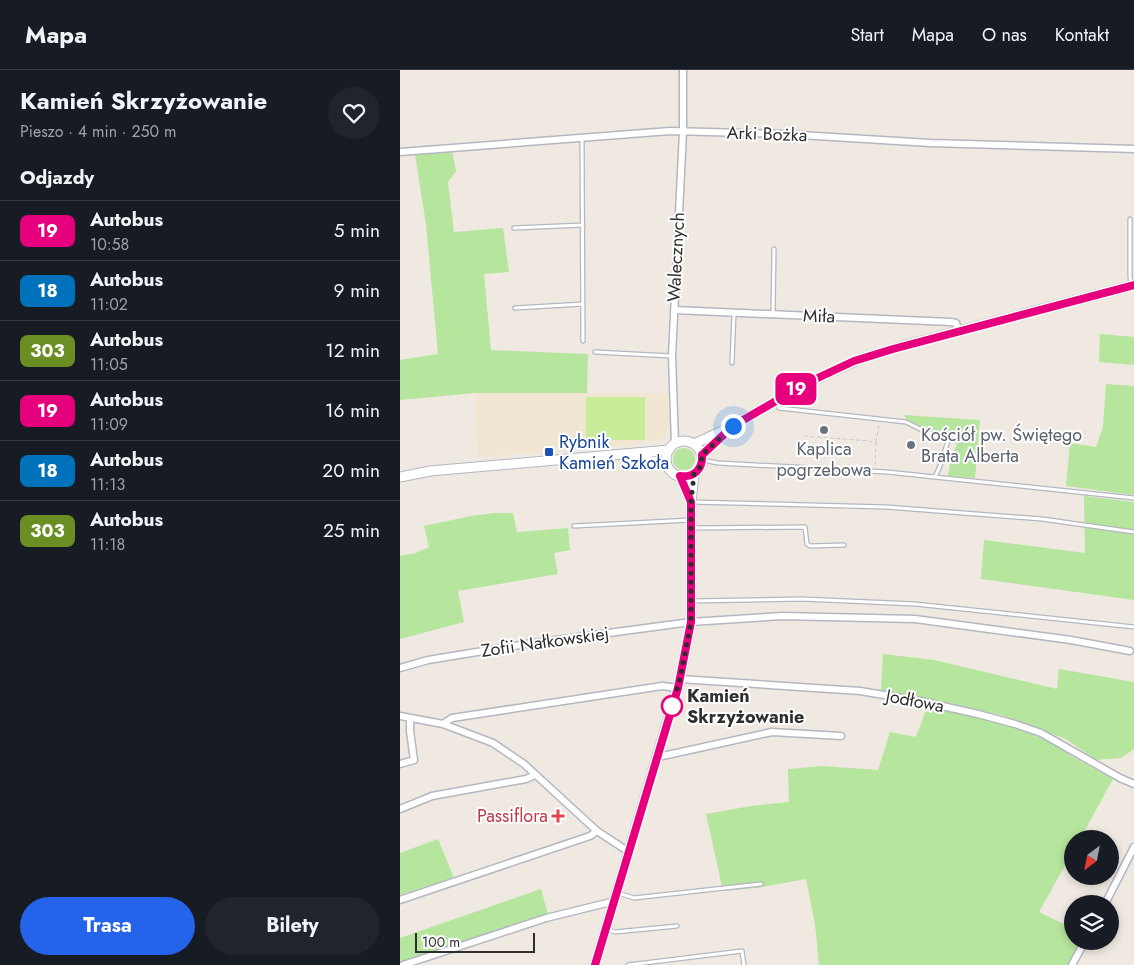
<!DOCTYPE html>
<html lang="pl">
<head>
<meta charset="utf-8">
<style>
  :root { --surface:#171b24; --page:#20242c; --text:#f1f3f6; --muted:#9ea1a6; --line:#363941; --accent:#2563eb }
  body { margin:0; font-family:Jost,sans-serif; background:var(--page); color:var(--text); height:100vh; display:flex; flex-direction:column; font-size:19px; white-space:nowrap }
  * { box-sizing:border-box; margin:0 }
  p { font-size:16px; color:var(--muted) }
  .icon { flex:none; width:28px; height:28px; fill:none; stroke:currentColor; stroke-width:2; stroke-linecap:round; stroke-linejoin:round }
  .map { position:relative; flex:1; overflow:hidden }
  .drawer { display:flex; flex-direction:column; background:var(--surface); width:400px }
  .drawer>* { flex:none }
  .badge { padding:0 10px; border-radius:8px; font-size:18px; line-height:32px }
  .needle { width:32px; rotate:212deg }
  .controls { position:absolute; left:664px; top:760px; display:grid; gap:10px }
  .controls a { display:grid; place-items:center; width:55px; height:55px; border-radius:50%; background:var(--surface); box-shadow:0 2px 8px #0003; font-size:25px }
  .scale { position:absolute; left:15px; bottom:12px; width:120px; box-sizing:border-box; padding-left:5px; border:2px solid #2e2e2e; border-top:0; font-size:14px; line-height:18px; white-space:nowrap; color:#2e2e2e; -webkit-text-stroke:4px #fff; paint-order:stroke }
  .you { position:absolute; width:25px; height:25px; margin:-12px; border:4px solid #fff; border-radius:50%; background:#1a73e8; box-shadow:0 0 0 8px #1a73e833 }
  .map>.badge { position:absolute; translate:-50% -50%; box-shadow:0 0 0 2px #fff }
  h2 { padding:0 20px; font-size:19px; line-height:45px }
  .round { display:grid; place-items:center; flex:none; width:52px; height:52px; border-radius:26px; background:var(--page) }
  .overview { display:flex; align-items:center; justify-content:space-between; height:85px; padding:0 20px }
  h1 { font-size:24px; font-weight:700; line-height:38px }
  .cta { display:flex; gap:10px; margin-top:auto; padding:10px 20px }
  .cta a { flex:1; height:58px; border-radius:30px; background:var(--accent); color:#fff; font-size:20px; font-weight:700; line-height:58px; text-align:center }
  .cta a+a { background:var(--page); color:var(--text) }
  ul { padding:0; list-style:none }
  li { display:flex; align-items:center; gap:15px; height:60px; padding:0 20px; border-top:1px solid var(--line) }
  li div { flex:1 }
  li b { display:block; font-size:19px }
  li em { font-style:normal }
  li .badge { min-width:55px; font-weight:700; text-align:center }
  header { display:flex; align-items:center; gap:30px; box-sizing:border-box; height:70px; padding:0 25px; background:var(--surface); border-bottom:1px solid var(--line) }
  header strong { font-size:24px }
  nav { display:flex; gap:28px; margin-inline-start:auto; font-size:18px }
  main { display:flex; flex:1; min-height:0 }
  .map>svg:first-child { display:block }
  .education { fill:#f0e6d1 }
  .green { fill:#b6e59e }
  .pitch { fill:#c9ec9a }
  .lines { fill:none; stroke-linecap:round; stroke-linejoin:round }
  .lane-casing { stroke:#b4b7c1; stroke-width:5.5 }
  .street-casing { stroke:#b4b7c1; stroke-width:9 }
  .secondary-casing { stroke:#b4b7c1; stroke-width:11 }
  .path { stroke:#c9c9c9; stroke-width:1; stroke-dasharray:4 2.5; stroke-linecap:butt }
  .lane { stroke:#fff; stroke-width:3 }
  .street { stroke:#fff; stroke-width:6 }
  .secondary { stroke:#fff; stroke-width:9 }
  .line-casing { stroke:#fff; stroke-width:11 }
  .line { stroke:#e6007e; stroke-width:8 }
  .walk { stroke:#2e2e2e; stroke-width:5; stroke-dasharray:0 9 }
  .worship-dot { fill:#6b7280; stroke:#fff; stroke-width:2 }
  .transit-dot { fill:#1a4fb4; stroke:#fff; stroke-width:2 }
  .stop-dot { fill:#fff; stroke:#e6007e; stroke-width:2.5 }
  .health-dot { fill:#e0444e; stroke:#fff; stroke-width:2 }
  .labels { text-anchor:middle; stroke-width:4; stroke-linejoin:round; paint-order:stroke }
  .street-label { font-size:18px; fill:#2e2e2e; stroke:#fff }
  .worship-label { font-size:18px; fill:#5b616d; stroke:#fff; text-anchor:start }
  .transit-label { font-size:18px; fill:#164399; stroke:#fff; text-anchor:start }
  .stop-label { font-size:18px; font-weight:bold; fill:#2e2e2e; stroke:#fff; text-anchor:start }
  .health-label { font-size:18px; fill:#be3a42; stroke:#fff; text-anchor:end }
</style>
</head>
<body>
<header>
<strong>Mapa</strong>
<nav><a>Start</a><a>Mapa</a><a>O nas</a><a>Kontakt</a></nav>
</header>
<main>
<section class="drawer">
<div class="overview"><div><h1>Kamień Skrzyżowanie</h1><p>Pieszo · 4 min · 250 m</p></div><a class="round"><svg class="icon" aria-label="heart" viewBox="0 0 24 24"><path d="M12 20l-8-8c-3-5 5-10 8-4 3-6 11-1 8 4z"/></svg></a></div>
<h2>Odjazdy</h2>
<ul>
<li><span class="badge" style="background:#e6007e;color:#fff">19</span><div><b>Autobus</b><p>10:58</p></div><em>5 min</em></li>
<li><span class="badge" style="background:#0072bc;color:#fff">18</span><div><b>Autobus</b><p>11:02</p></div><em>9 min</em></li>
<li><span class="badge" style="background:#6b8e23;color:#fff">303</span><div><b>Autobus</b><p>11:05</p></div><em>12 min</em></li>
<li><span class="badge" style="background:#e6007e;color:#fff">19</span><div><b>Autobus</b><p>11:09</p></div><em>16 min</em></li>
<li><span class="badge" style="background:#0072bc;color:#fff">18</span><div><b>Autobus</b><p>11:13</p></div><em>20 min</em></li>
<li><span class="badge" style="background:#6b8e23;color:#fff">303</span><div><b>Autobus</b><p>11:18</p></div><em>25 min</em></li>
</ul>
<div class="cta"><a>Trasa</a><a>Bilety</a></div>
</section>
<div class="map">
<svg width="734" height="895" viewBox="0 0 734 895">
  <rect width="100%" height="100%" fill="#efe9e1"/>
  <path class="education" d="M75 323H268L269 353 265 368 225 376 78 387Z"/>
  <path class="green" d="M52 81 56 101 48 112 54 162 103 158 109 202 84 204 91 280 188 284 187 323H75L0 330V290L38 284 26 154 15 85Z
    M700 264 734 267V295L699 292Z
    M706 314 734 316V425L666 416 670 373 696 377 703 357Z
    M504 345 580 350 575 408 548 406 551 387 559 370 557 366 529 360 506 349Z
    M273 389a11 11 0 1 1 22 0a11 11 0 1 1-22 0Z
    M684 426 734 432V530L581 509 584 470 685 483Z
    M94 443H113L117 462 168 458 170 480 154 483 158 504 58 521 64 552 0 569V486L16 483 29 477 24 456 71 446Z
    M483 584 534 590 657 619 659 599 734 612V679L721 688 696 690 666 669 601 645 481 620Z
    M527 637 586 649 615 658 653 673 671 686 713 709 680 769H672V783L639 842 672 858V871H681L668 895H419L415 854 406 809 357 818 323 821 306 744 351 736 389 732 388 699 423 696 478 700 490 662 516 667Z
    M38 769 54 808 0 825V783Z
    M141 819 148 844 0 893V868Z"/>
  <path class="pitch" d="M186 327H245V370H186Z"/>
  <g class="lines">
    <defs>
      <path id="lane" d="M182 69 183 271
        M730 149V206L731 215
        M114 158 183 155
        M115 238 183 234
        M373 244 374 179
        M195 282 272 286
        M332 293 334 244
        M375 332 379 338 506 352 526 362 548 371 540 396 535 407
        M302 390 318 393 487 402 734 428
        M291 432 486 437 642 449 734 462
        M174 456 291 450
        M293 458 405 457 407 474 410 476 444 475
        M291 531 402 529 515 534 734 557
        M218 823 234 828 361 814
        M206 859 215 862 277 856
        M228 895 342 881 344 895"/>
      <path id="street" d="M0 82 270 61 384 64 530 73 734 79
        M274 240 551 252 556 253 559 261
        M275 374 272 286 283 62V0
        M0 598 28 590 126 574 291 552 382 546 515 549 671 570 730 581
        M280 609 460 621 520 631 578 644 615 654 641 663 720 708 734 714
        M0 646 43 654 93 673 124 694 197 761 229 782
        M43 654 52 648 262 616 278 618
        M258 687 372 662 441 666
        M0 694 14 690 10 661V648
        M0 739 32 726 126 709 135 705
        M0 830 190 766 197 761
        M705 834 734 777
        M3 895 146 848 215 831
        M672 895 685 871"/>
      <path id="secondary" d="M266 389a18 18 0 1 1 36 0a18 18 0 1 1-36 0Z
        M294 374 333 356 407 313 460 289 506 275 734 215
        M302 385 327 361
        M234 386 267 395
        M280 406 291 432
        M0 407 30 401 269 380
        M195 895 280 609 291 552V432L294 404"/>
    </defs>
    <use href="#lane" class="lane-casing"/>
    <use href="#street" class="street-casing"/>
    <use href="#secondary" class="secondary-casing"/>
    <path class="path" d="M404 366 469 371 476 373 475 395
      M476 372 479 354
      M553 372 561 375
      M550 384 556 387 553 400 565 402
      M556 386 562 376 563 363"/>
    <use href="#lane" class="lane"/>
    <use href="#street" class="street"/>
    <use href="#secondary" class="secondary"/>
  </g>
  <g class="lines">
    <defs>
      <path id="line" d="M195 895 278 618 291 552V432L280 406C294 408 303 399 302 385L333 356 407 313 454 291 493 279 734 215"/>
    </defs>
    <use href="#line" class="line-casing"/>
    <use href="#line" class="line"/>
    <path class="walk" d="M272 636 280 609 291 552V432L294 404 301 396 302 385 333 356"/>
  </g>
  <g class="worship-dot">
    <circle cx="424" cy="360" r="5"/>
    <circle cx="511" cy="375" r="5"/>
  </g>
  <rect class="transit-dot" x="144" y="377" width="10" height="10" rx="2.5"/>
  <circle class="stop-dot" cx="272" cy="636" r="10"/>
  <path class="health-dot" d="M155.5 738.5h5v5h5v5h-5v5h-5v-5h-5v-5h5z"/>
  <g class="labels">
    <g class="street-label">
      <text transform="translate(367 64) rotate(2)" y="6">Arki Bożka</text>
      <text transform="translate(276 187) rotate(-87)" y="6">Walecznych</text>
      <text transform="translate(419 246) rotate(2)" y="6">Miła</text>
      <text transform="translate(145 572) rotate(-8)" y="6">Zofii Nałkowskiej</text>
      <text transform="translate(515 631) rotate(11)" y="6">Jodłowa</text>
    </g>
    <g class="worship-label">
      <text x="521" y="371">Kościół pw. Świętego<tspan x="521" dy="21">Brata Alberta</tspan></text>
      <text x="424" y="385" text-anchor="middle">Kaplica<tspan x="424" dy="21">pogrzebowa</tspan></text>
    </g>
    <g class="transit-label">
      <text x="159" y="378">Rybnik<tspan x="159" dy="21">Kamień Szkoła</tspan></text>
    </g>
    <g class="stop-label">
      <text x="287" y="632">Kamień<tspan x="287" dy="21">Skrzyżowanie</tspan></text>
    </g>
    <g class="health-label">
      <text x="148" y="752">Passiflora</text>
    </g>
  </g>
</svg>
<div class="controls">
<a><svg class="needle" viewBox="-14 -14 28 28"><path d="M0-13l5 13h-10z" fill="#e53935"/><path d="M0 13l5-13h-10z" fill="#9ea1a6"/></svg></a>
<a><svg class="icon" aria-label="layers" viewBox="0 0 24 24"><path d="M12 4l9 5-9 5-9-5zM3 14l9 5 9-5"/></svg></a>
</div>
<div class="scale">100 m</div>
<div class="you" style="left:333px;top:356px"></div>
<b class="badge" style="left:396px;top:319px;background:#e6007e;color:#fff">19</b>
</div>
</main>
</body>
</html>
